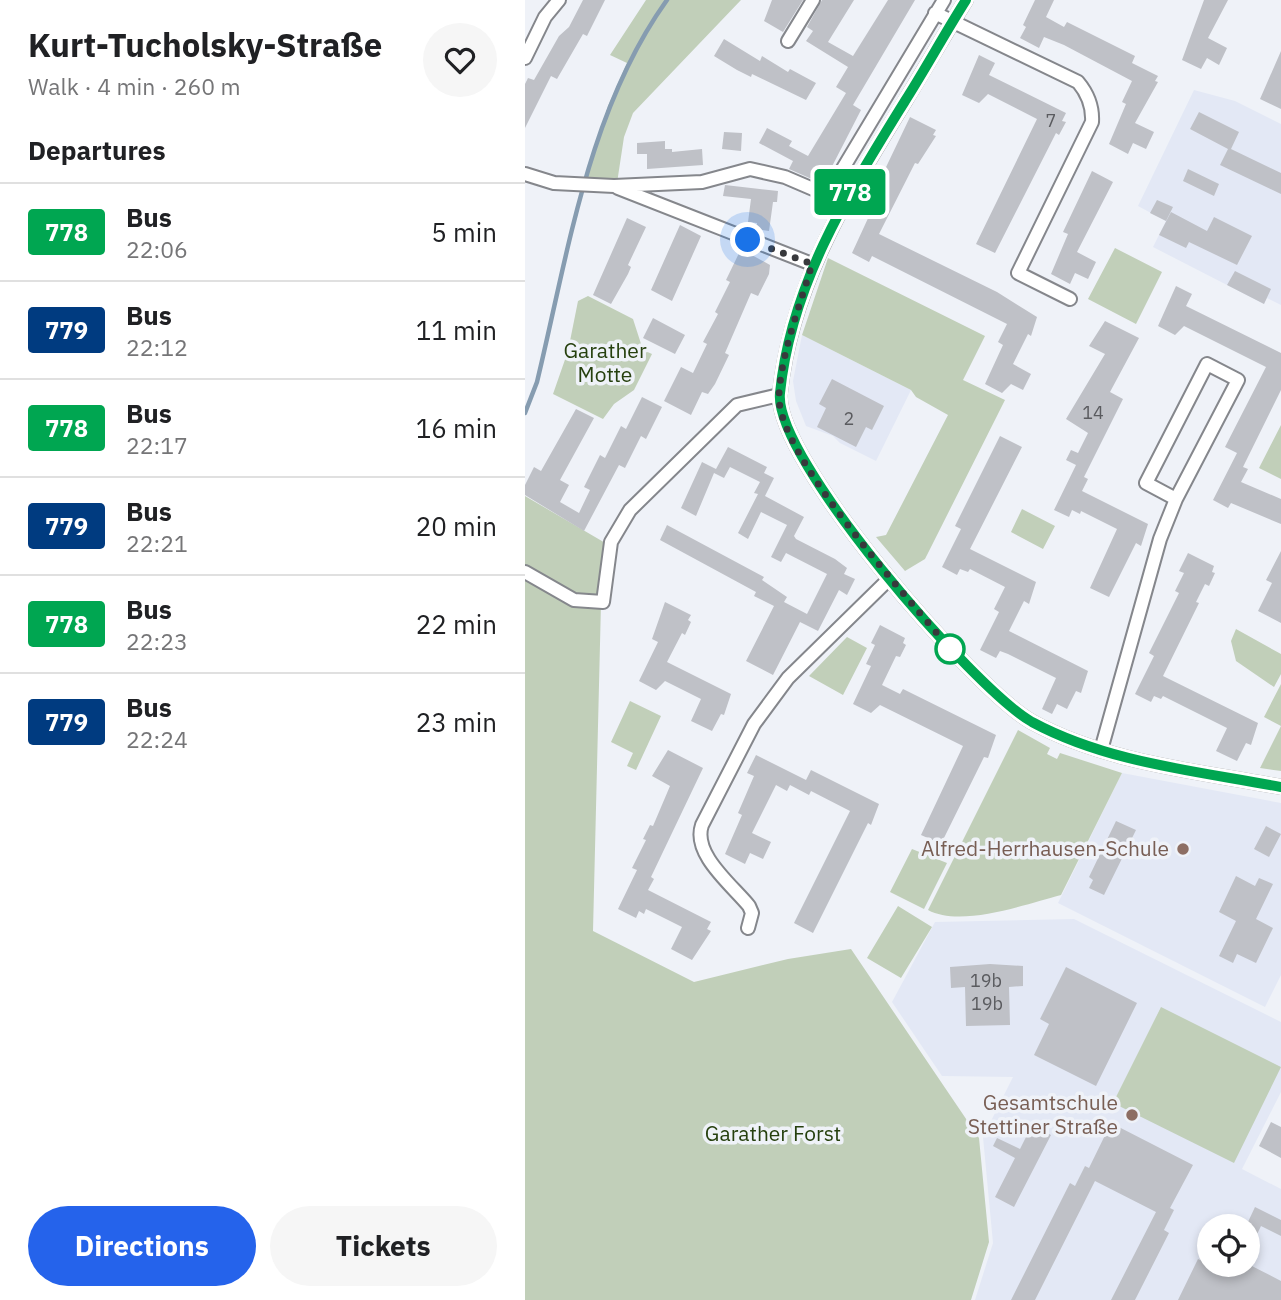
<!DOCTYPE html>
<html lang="en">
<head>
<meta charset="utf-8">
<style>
  :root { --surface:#fff; --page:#f6f6f6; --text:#202124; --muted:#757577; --line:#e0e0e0; --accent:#2563eb }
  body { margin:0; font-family:"IBM Plex Sans",sans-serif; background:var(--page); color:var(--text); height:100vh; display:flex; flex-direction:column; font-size:26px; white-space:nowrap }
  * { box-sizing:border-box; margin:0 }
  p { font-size:23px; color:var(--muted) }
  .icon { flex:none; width:38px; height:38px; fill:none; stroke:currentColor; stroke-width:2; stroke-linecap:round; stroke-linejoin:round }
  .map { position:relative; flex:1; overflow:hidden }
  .panel { display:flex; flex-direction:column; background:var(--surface); width:525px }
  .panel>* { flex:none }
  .badge { padding:0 14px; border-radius:5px; font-size:24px; line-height:46px }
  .controls { position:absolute; left:672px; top:1214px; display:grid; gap:14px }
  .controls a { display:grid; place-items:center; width:63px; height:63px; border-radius:50%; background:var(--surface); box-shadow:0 4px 10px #0003; font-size:35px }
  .you { position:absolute; width:35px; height:35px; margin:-18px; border:5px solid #fff; border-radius:50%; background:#1a73e8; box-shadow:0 0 0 10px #1a73e833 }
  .map>.badge { position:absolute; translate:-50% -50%; box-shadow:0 0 0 4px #fff }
  h2 { padding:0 28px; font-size:26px; line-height:63px }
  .round { display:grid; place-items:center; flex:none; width:74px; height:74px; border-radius:37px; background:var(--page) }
  .head { display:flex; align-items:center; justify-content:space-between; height:119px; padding:0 28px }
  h1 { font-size:33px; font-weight:700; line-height:52px }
  .primary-button { display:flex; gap:14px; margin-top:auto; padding:14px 28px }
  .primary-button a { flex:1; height:80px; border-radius:42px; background:var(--accent); color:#fff; font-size:28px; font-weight:700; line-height:80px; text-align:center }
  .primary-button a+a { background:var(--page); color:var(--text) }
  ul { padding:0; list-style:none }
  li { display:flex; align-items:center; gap:21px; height:98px; padding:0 28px; border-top:2px solid var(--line) }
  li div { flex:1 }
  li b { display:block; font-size:26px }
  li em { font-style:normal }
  li .badge { min-width:77px; font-weight:700; text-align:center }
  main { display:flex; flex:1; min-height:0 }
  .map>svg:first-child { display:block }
  .built { fill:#e3e8f5; fill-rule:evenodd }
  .green { fill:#c1cfb9 }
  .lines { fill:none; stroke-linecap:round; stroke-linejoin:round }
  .stream { stroke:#869cb0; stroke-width:4.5 }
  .building { fill:#bfc1c7 }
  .street-casing { stroke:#85878c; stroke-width:16 }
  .street { stroke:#fff; stroke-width:12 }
  .line-casing { stroke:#fff; stroke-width:16 }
  .line { stroke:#00a651; stroke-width:10 }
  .walk { stroke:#38393c; stroke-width:7; stroke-dasharray:0 12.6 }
  .stop-dot { fill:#fff; stroke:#00a651; stroke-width:3.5 }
  .education-dot { fill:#8d6e63; stroke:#eff2f8; stroke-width:2.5 }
  .labels { text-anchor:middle; stroke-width:7; stroke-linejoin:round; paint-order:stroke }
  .number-label { font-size:18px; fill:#5a5b5f }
  .park-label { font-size:21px; fill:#26400e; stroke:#eff2f8 }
  .education-label { font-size:21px; fill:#785e54; stroke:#eff2f8; text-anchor:end }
</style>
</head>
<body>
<main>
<section class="panel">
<div class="head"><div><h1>Kurt-Tucholsky-Straße</h1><p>Walk · 4 min · 260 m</p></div><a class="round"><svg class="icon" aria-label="heart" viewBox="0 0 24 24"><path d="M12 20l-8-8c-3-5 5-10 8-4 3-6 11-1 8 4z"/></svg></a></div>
<h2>Departures</h2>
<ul>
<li><span class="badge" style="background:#00a651;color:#fff">778</span><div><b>Bus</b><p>22:06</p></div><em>5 min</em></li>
<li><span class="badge" style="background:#003b80;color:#fff">779</span><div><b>Bus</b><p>22:12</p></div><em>11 min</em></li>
<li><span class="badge" style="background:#00a651;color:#fff">778</span><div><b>Bus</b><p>22:17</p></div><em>16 min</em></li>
<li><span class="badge" style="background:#003b80;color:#fff">779</span><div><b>Bus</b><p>22:21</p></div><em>20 min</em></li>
<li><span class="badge" style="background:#00a651;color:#fff">778</span><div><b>Bus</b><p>22:23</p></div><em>22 min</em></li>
<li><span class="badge" style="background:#003b80;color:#fff">779</span><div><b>Bus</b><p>22:24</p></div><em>23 min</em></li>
</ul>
<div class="primary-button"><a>Directions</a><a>Tickets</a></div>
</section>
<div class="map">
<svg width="756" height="1300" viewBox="0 0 756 1300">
  <rect width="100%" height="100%" fill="#eff2f8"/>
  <path class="built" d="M669 90 710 101 756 124V305L742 298 739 304 628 247 641 221 613 206Z
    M277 335 386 390 351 461 315 443 308 436 281 426 271 401 268 381Z
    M597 773 756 803V975L740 1007 533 903Z
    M549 919 756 1022V1092L717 1169 756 1189V1300H450L468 1243 458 1137 488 1077 417 1076 367 1002 410 922ZM684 1227H723V1265H684Z"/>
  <path class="green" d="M121 0H216L108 113 99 137 92 183H60L83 106 102 63 85 55Z
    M590 248 637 272 611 324 563 299Z
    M303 258 460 336 438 380 480 400 400 559 380 571 351 537 361 535 423 415 391 397 386 390 277 335Z
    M63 296 108 319 118 350 127 354 109 390 89 404 78 419 28 394 43 351 53 301Z
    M756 425V479L734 468Z
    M0 496 82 544 76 603 68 931 169 982 263 959 326 949 454 1138 464 1242 446 1300H0Z
    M497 509 530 526 518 549 486 532Z
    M711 629 756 654V674L749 687 711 661 706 641Z
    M322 637 342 648 318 695 284 676Z
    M756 684V726L739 717Z
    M105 701 136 716 111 770 102 766 108 753 86 742Z
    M756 726V771L735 768Z
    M493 730 525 748 522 754 532 759 535 753 597 773 536 895C501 904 436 928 403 910Z
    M387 849 422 863 399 909 365 892Z
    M373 906 407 927 376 978 342 958Z
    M636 1007 756 1067 709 1163 588 1103Z"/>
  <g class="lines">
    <path class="stream" d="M0 413 12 382C43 254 63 110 142 0"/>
  </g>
  <path class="building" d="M58 0H80L62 36 58 34 32 79 26 76 0 128V84L3 78 9 80 34 36 44 27Z
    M247 0H278L258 32 239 21Z
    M297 0H329L303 42 328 56 363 0H390L328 105 336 110 298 184 264 169 268 161 234 143 242 128 267 141 264 146 283 156 321 93 311 87 323 67 281 41 288 31 282 27Z
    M510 0H529L521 17 539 27 542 22 610 56 607 63 633 76 630 81 633 82 610 123 629 132 621 149 608 143 603 154 584 144 601 104 597 102 607 81 539 45 519 37 514 48 495 38 501 27 498 25Z
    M679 0H703L683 38 702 48 694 65 682 58 676 69 657 60Z
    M199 39 235 61 237 56 263 72 265 69 291 83 281 100 227 74 226 77 212 70 189 56Z
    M756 51V109L735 99Z
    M454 55 470 63 464 75 541 113 537 121 541 122 534 135 531 133 470 253 451 244 512 119 463 94 454 103 437 95Z
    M674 112 714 132 706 149 756 173V194L695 165 703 149 665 129Z
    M385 117 411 130 408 135 411 136 393 164 390 163 354 234 472 292 512 317 506 336 503 334 488 364 506 374 498 390 486 384 477 393 460 384 478 345 473 342 482 324 347 256 344 262 327 253 345 214 340 211Z
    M199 132 217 133 216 151 197 149Z
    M140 141V149H147V152L177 149 178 165 122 169V154H112V143Z
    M663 169 694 184 689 196 658 181Z
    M567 171 588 182 552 252 571 262 563 279 550 273 545 284 526 274 543 234 538 232Z
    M200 185 253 191 252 202H248L244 231 231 229 232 223 223 222 226 199 198 196Z
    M632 200 648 207 641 221 625 213Z
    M646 212 682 231 689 217 727 236 712 265 664 242 661 248 634 235Z
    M102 218 121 227 103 265 106 267 103 274 86 304 68 295Z
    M155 225 176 236 147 301 126 290Z
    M216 249 245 265 244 274 233 296 226 293 200 353 204 355 190 384 183 394 177 392 166 415 139 401 156 367 168 373 182 344 178 342 193 314 190 312 205 282 201 280Z
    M710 271 746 289 739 304 702 285Z
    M651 286 667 294 661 306 756 353V390L718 467 723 469 716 482 756 499V524L706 503 703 508 688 500 712 453 700 447 741 367 659 326 650 335 633 326Z
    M128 318 160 335 150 354 118 338Z
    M580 321 614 338 585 392 598 399 559 477 563 479 557 491 623 524 616 546 611 543 584 597 565 588 592 529 556 511 555 514 547 510 544 517 529 510 551 465 541 460 546 450 553 453 563 433 541 419 580 354 564 346Z
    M307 379 359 406 347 430 341 427 331 447 292 427 301 408 294 404Z
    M117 397 137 407 121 439 116 436 100 468 94 465 59 531 0 495V485L9 467 16 471 51 409 69 418 35 480 44 485 35 502 54 513 65 490 59 487 75 455 80 458 96 426 101 429Z
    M475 436 497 447 445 549 511 582 504 604 499 601 484 631 563 671 556 693 551 691 542 709 532 704 527 714 517 709 531 678 483 654 475 651 471 658 455 650 474 612 469 609 480 587 445 569 443 572 435 569 432 575 417 567 436 529 430 526Z
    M203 447 242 467 239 473 249 478 240 496 279 517 269 536 271 539 310 559 322 568 319 574 330 579 322 595 314 590 293 631 275 622 248 675 221 661 249 606 229 596 231 592 135 540 142 525 239 577 237 580 262 597 259 602 282 614 302 574 261 553 256 562 246 557 262 525 236 512 223 539 213 533 233 494 229 493 235 482 205 467 199 478 189 473 171 516 156 508 177 462 191 469Z
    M756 551V623L733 611 747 583 741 580Z
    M663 553 689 566 687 572 690 573 684 586 680 584 671 602 674 603 638 676 733 723 726 745 721 743 712 761 691 751 702 728 638 696 636 699 629 696 626 702 610 694 629 656 624 653 654 593 650 591 659 573 654 571Z
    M140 602 166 615 163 620 166 622 160 635 157 633 142 662 206 694 199 715 196 714 187 731 166 721 176 699 140 681 131 690 114 681 133 642 127 639Z
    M355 625 380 638 378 643 381 645 375 657 371 656 357 685 375 694 378 689 471 735 463 758 459 757 416 844 396 835 438 746 355 705 346 713 328 704 346 666 341 664 350 645 346 643Z
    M143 750 178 768 126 877 129 879 123 890 186 922 182 929 186 931 167 960 146 949 157 927 121 909 119 914 114 911 111 918 93 909 112 870 107 868 121 840 118 839 125 825 128 826 145 786 127 776Z
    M231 755 281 780 286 770 354 804 346 825 343 823 288 933 269 923 325 811 286 791 284 795 265 785 262 791 251 785 227 833 246 842 238 859 225 853 220 864 200 854 217 815 213 813 229 776 222 773Z
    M591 821 611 830 579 895 564 888 568 880 564 877Z
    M741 826 756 834 744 857 729 849Z
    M711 876 730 886 734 878 748 884 731 919 748 928 731 963 712 954 708 963 694 956 711 921 694 912Z
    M465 964 498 966V986L484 987 485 1025 441 1026 440 987 426 988 425 967Z
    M541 967 612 1003 571 1086 509 1055 524 1024 515 1019Z
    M746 1122 756 1127V1158L734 1146Z
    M586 1123 668 1165 645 1208 649 1210 639 1230 644 1233 610 1300H586L631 1212 570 1181 510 1300H486L545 1183 550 1186 560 1166 564 1168Z
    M507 1125 526 1135 489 1207 470 1197 490 1158 468 1146 472 1138 495 1149Z
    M730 1207 756 1220V1236L736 1226 723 1253V1222Z
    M673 1259 698 1271 701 1265H725L756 1281V1300H653Z"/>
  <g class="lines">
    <defs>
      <path id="street" d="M441 0C418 37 397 74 374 111 320 199 266 287 255 393 248 458 449 689 507 722 583 763 672 771 756 787
        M410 13 553 82C563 94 568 106 567 122L493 273 545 299
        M263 41 288 0
        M0 58 20 17 34 0
        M0 174 29 183 89 186 177 182 225 169 260 177 302 195 317 205
        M93 188 287 264
        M302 195 419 0
        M0 572 49 600 78 602 86 542 105 510 212 405 254 395
        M576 750 635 539 651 499 713 380 682 364 621 483 651 499
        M223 928 227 913 224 906C207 885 167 854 177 825L229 724 263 678 364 579"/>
    </defs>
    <use href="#street" class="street-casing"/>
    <use href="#street" class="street"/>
  </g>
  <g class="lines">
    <defs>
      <path id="line" d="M441 0C420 33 401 68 380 101 324 192 266 283 255 393 248 458 449 689 507 722 583 763 672 771 756 787"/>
    </defs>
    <use href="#line" class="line-casing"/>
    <use href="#line" class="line"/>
    <path class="walk" d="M223 240 287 264C275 306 257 350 254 394 250 454 386 600 425 649"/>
  </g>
  <circle class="stop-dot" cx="425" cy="649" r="14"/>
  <g class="education-dot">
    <circle cx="658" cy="849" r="7"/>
    <circle cx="607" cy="1115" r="7"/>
  </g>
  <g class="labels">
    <g class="number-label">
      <text x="526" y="127">7</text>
      <text x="568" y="419">14</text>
      <text x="324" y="425">2</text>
      <text x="461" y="987">19b</text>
      <text x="462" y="1010">19b</text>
    </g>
    <g class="park-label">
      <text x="80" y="358">Garather<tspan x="80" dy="24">Motte</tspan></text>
      <text x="248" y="1141">Garather Forst</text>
    </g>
    <g class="education-label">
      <text x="644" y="856">Alfred-Herrhausen-Schule</text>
      <text x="593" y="1110">Gesamtschule<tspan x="593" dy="24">Stettiner Straße</tspan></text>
    </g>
  </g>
</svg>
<div class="controls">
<a><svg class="icon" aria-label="locate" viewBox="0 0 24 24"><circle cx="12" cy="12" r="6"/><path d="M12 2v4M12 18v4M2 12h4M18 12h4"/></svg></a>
</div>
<div class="you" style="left:223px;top:240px"></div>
<b class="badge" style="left:325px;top:192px;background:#00a651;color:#fff">778</b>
</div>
</main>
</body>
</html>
